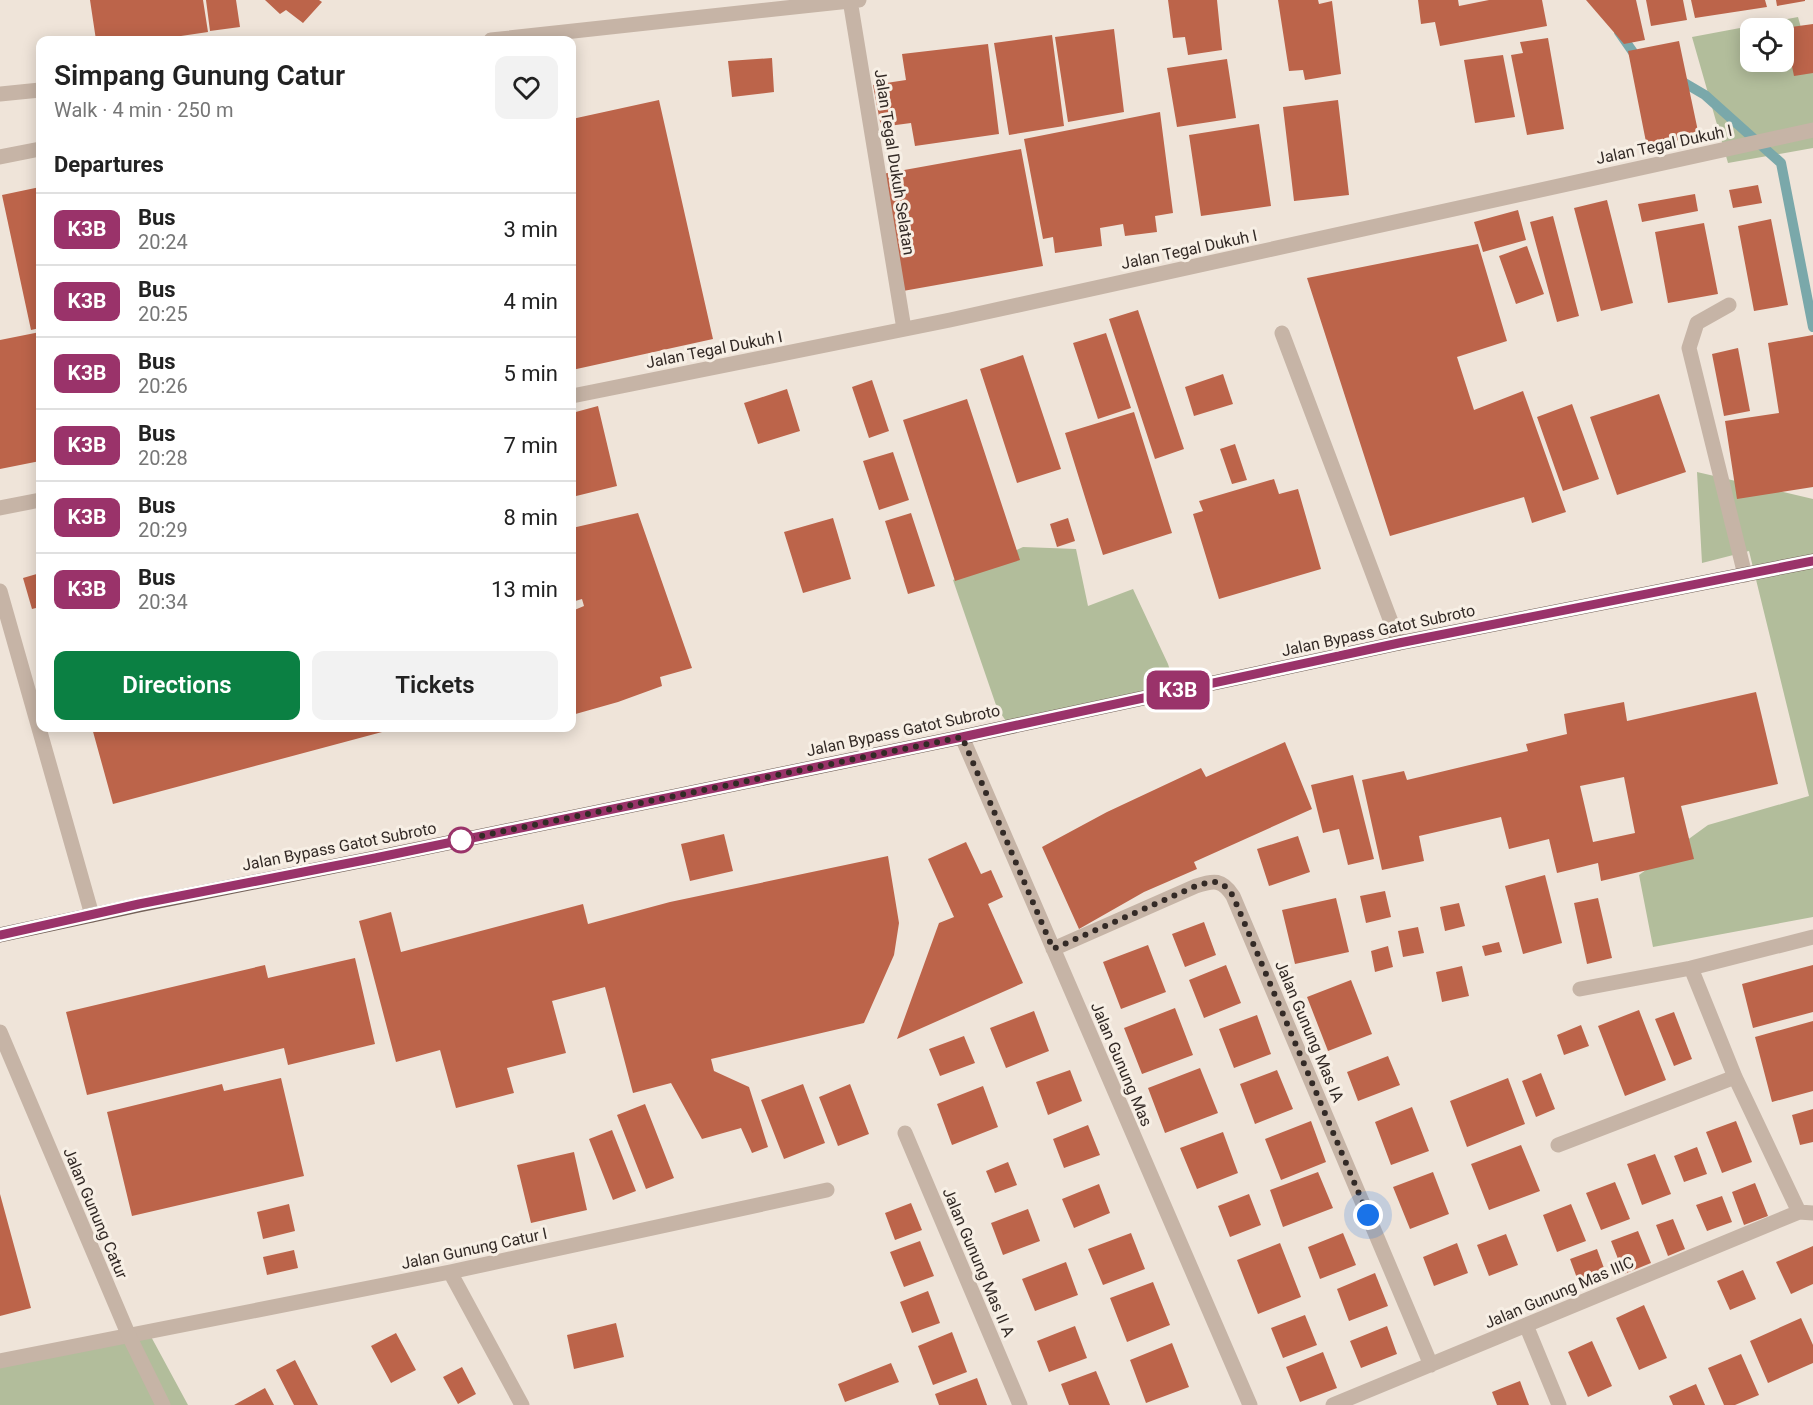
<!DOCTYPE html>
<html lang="en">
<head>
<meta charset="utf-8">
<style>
  :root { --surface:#fff; --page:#f2f2f2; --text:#222; --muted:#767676; --line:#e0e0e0; --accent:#0b8043 }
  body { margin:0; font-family:Roboto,sans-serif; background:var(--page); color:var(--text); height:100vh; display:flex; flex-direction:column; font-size:22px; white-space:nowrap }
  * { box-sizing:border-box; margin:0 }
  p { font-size:20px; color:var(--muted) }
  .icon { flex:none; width:33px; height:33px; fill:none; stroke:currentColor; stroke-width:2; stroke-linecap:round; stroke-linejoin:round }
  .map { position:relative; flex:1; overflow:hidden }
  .drawer { position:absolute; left:36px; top:36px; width:540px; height:696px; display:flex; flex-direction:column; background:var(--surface); border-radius:12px; box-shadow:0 3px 15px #0003 }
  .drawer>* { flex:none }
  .badge { padding:0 12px; border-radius:9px; font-size:21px; line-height:39px }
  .fabs { position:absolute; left:1740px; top:18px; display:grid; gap:12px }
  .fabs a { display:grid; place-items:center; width:54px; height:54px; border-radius:12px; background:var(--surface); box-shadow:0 3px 15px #0003; font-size:30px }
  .you { position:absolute; width:30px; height:30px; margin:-15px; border:4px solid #fff; border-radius:50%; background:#1a73e8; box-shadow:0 0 0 9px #1a73e833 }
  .map>.badge { position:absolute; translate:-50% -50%; box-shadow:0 0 0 3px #fff }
  h2 { padding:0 18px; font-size:22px; line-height:54px }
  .round { display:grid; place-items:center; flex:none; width:63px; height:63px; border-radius:12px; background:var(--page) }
  .summary { display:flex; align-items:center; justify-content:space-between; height:102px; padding:0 18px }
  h1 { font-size:28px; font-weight:600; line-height:45px }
  .cta { display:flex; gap:12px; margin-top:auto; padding:12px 18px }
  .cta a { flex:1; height:69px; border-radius:12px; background:var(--accent); color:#fff; font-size:24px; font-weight:600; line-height:69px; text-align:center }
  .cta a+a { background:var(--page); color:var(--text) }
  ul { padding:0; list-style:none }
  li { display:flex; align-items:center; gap:18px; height:72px; padding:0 18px; border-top:2px solid var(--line) }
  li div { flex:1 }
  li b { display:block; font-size:22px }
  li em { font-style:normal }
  li .badge { min-width:66px; font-weight:700; text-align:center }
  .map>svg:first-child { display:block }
  .green { fill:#b2bd9b; fill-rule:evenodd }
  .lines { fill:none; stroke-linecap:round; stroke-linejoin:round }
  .stream { stroke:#7aa8aa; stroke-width:10 }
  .building { fill:#bc644a; fill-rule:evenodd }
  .service { stroke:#c6b4a6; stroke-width:15 }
  .minor { stroke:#c6b4a6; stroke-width:15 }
  .tertiary { stroke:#c6b4a6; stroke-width:15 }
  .primary { stroke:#746159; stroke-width:15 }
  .line-casing { stroke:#fff; stroke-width:14 }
  .line { stroke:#9a336a; stroke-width:9 }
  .walk { stroke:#332a26; stroke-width:6; stroke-dasharray:0 10.8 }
  .stop-dot { fill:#fff; stroke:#9a336a; stroke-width:3 }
  .labels { text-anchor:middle; stroke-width:6; stroke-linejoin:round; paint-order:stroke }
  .street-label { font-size:16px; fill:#332a26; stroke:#f7efe5 }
</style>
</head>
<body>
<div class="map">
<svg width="1813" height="1405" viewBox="0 0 1813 1405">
  <rect width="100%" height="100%" fill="#efe4d9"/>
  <path class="green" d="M1798 17 1813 70V148L1728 163 1692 37ZM1750 28H1784V62H1750Z
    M1697 472 1813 499V917L1653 947 1639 875 1708 825 1809 796 1749 551 1702 563Z
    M1023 547 1076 549 1088 606 1133 589 1168 664 1175 686 1006 721 997 708 953 580Z
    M148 1331 188 1405H0V1367Z"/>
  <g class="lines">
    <path class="stream" d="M1619 32 1635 55 1641 59
      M1676 78 1705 95 1781 163 1813 327"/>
  </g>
  <path class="building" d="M90 0H203L208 32 181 36 182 40H96Z
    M206 0H236L240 27 210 31Z
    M265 0H319L322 2 303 23 286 10 280 14Z
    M1168 0H1217L1222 50 1188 55 1185 37 1173 38Z
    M1278 0H1318L1319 4 1332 1 1341 74 1305 80 1303 70 1289 71Z
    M1418 0H1458L1459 6 1489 0H1542L1547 26 1440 46 1435 22 1421 24Z
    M1586 0H1636L1645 40 1624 44Z
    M1646 0H1683L1687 20 1651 26Z
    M1691 0H1765L1767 7 1695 18Z
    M1776 0H1805V1L1777 6Z
    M1813 24V73L1794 76 1784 28Z
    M1114 29 1124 112 1068 122 1055 37Z
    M1052 35 1064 126 1009 135 994 43Z
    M1548 38 1564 129 1527 135 1511 55 1523 53 1520 42Z
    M1679 41 1699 136 1647 147 1628 51Z
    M988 44 999 134 915 146 911 123 881 127 873 85 906 80 902 54Z
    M1503 55 1515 117 1475 123 1464 60Z
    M772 58 774 92 732 97 728 61Z
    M1227 59 1236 118 1177 127 1167 68Z
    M659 100 713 339 572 370V119Z
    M1338 100 1349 195 1294 201 1283 107Z
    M1160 112 1173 213 1155 216 1157 232 1125 236 1123 224 1100 228 1102 246 1055 253 1053 237 1043 239 1024 139Z
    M1259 124 1271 206 1201 216 1189 135Z
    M1021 149 1043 266 903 291 882 174Z
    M1758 185 1762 203 1733 208 1729 190Z
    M40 187V328L31 330 2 195Z
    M1695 194 1698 211 1642 222 1638 204Z
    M1607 200 1633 303 1601 311 1574 208Z
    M1518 210 1526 240 1483 252 1474 222Z
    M1553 216 1579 316 1557 322 1530 222Z
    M1771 219 1788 305 1754 311 1738 226Z
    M1704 223 1718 294 1668 303 1655 232Z
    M1478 244 1507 341 1457 357 1474 410 1523 391 1566 512 1532 523 1524 497 1390 536 1307 278Z
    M1527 246 1544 294 1516 304 1499 256Z
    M1138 310 1184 449 1155 459 1109 319Z
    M40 332V461L0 469V340Z
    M1106 333 1131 408 1098 419 1073 343Z
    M1813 335V487L1737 499 1725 421 1779 413 1768 343Z
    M1738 348 1750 411 1724 416 1712 354Z
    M1023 355 1061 469 1017 483 980 369Z
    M1223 374 1233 404 1194 416 1185 387Z
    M872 380 889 431 869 438 852 387Z
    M787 389 800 431 758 444 744 403Z
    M1659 394 1686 472 1617 495 1590 417Z
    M967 399 1020 560 955 581 903 420Z
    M1572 404 1599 479 1563 491 1537 417Z
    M598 406 617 486 572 497V413Z
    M1134 412 1172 533 1103 555 1065 433Z
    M1235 444 1247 480 1232 484 1220 449Z
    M893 452 909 500 879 510 863 461Z
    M1274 479 1279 494 1298 489 1321 569 1219 599 1193 514 1203 511 1199 501Z
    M638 513 692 668 660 677 662 686 618 702 572 715V611L584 606 582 599 572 602V528Z
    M911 513 935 586 908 594 885 521Z
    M833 518 851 579 803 593 784 532Z
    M1068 518 1075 541 1057 547 1050 524Z
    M40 573V607L32 609 23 578Z
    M1756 692 1778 784 1681 806 1694 859 1601 881 1598 863 1557 873 1549 839 1509 849 1501 817 1419 836 1424 861 1382 870 1362 780 1404 771 1407 780 1528 751 1526 744 1567 734 1564 714 1624 702 1627 721ZM1624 777 1635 833 1593 842 1580 786Z
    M92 728H397L113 804Z
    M1285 742 1312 809 1194 862 1197 869 1144 892 1079 929 1042 847 1107 812 1201 768 1206 777Z
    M1353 775 1374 859 1348 865 1339 829 1323 833 1311 785Z
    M724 834 733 871 690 881 681 844Z
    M1298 836 1310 872 1269 886 1257 849Z
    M966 842 981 874 991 870 1003 897 988 904 1023 983 897 1039 939 923 954 917 928 859Z
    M888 856 899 923 894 955 864 1023 711 1059 714 1071 749 1087 768 1147 752 1153 741 1128 702 1139 671 1083 633 1093 605 987 552 1001 566 1053 507 1068 514 1093 456 1108 440 1050 396 1062 359 921 391 912 401 952 583 904 588 924 670 902Z
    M1545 875 1562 943 1523 954 1505 886Z
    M1385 891 1391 917 1366 923 1360 896Z
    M1336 898 1349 952 1295 964 1282 910Z
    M1598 898 1612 958 1587 964 1574 903Z
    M1459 903 1465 926 1445 931 1440 907Z
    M1204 922 1216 955 1185 967 1172 934Z
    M1418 927 1424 953 1403 957 1398 931Z
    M1499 942 1502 952 1485 956 1482 946Z
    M1148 945 1166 992 1121 1009 1103 962Z
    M1388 946 1393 967 1375 972 1371 951Z
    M355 958 375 1044 288 1065 284 1048 87 1095 66 1012 265 965 268 978Z
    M1226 965 1241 1003 1204 1018 1189 980Z
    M1813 965V1012L1753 1028 1742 984Z
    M1462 966 1469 996 1442 1002 1436 972Z
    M1351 980 1372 1034 1328 1051 1307 997Z
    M1175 1008 1193 1055 1142 1074 1124 1028Z
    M1639 1010 1666 1080 1625 1096 1598 1026Z
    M1034 1011 1049 1051 1006 1068 990 1028Z
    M1674 1012 1692 1059 1674 1066 1655 1019Z
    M1257 1015 1271 1054 1234 1068 1219 1029Z
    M1813 1021V1091L1772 1102 1755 1037Z
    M1581 1025 1589 1046 1564 1055 1557 1035Z
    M964 1036 975 1063 940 1076 929 1049Z
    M1388 1056 1400 1085 1358 1101 1347 1072Z
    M1200 1068 1218 1113 1165 1133 1148 1088Z
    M1070 1070 1082 1101 1048 1115 1036 1082Z
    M1277 1070 1293 1109 1255 1124 1240 1084Z
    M1541 1073 1555 1109 1536 1117 1522 1081Z
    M281 1078 304 1176 132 1216 107 1112 222 1084 224 1091Z
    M1508 1078 1525 1124 1467 1147 1450 1101Z
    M803 1084 825 1143 784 1159 761 1100Z
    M850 1084 869 1134 838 1146 819 1097Z
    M983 1086 998 1127 952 1145 937 1104Z
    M645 1104 674 1178 646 1189 617 1115Z
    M1412 1107 1429 1151 1391 1165 1375 1122Z
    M1813 1109V1142L1800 1145 1792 1115Z
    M1311 1121 1326 1162 1281 1180 1265 1139Z
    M1736 1121 1752 1162 1722 1173 1706 1132Z
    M1088 1125 1100 1155 1064 1168 1053 1139Z
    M612 1130 636 1191 613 1200 589 1139Z
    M1223 1132 1238 1173 1197 1189 1180 1148Z
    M1521 1145 1540 1191 1489 1210 1471 1164Z
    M1697 1147 1707 1174 1684 1182 1674 1156Z
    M574 1152 587 1210 531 1223 517 1165Z
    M1655 1154 1671 1194 1642 1205 1627 1164Z
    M1008 1162 1017 1185 995 1193 986 1171Z
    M1318 1172 1333 1208 1283 1227 1270 1190Z
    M1433 1172 1449 1214 1410 1229 1393 1187Z
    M1615 1182 1630 1219 1601 1230 1586 1193Z
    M1755 1183 1768 1216 1744 1225 1732 1192Z
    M1099 1184 1110 1213 1074 1228 1062 1199Z
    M0 1194 31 1308 0 1316Z
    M1249 1194 1261 1225 1230 1237 1218 1206Z
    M1722 1196 1732 1222 1707 1231 1696 1205Z
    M911 1203 922 1230 895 1240 885 1213Z
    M289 1204 295 1231 263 1239 257 1212Z
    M1571 1204 1586 1241 1557 1252 1543 1215Z
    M1028 1209 1040 1241 1003 1255 991 1223Z
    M1673 1219 1685 1249 1668 1256 1656 1225Z
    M1638 1231 1651 1263 1624 1274 1611 1241Z
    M1131 1233 1145 1269 1103 1285 1088 1249Z
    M1343 1233 1356 1265 1320 1279 1308 1247Z
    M1506 1234 1518 1265 1489 1276 1477 1245Z
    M920 1241 934 1276 904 1287 890 1252Z
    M1280 1243 1301 1297 1258 1314 1237 1260Z
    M1457 1243 1468 1273 1434 1286 1423 1257Z
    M1813 1246V1284L1791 1294 1776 1262Z
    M1597 1249 1608 1279 1581 1289 1570 1259Z
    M294 1250 298 1268 267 1275 263 1257Z
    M1066 1262 1078 1295 1035 1311 1022 1279Z
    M1743 1270 1756 1299 1730 1310 1717 1281Z
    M1375 1273 1388 1306 1349 1321 1337 1289Z
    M1153 1282 1170 1325 1127 1342 1110 1298Z
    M928 1291 940 1323 912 1333 900 1302Z
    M1644 1305 1667 1358 1639 1370 1616 1318Z
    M1305 1315 1317 1345 1283 1358 1271 1328Z
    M1801 1318 1813 1345V1363L1768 1383 1750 1341Z
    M616 1323 624 1357 574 1369 567 1335Z
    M1075 1326 1087 1358 1049 1372 1037 1341Z
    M1387 1326 1397 1354 1361 1368 1350 1341Z
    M952 1332 967 1372 933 1385 918 1346Z
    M396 1333 416 1370 391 1383 371 1346Z
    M1592 1341 1612 1386 1588 1397 1568 1352Z
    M1172 1343 1189 1387 1146 1403 1130 1360Z
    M1323 1352 1337 1388 1300 1402 1286 1367Z
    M1741 1354 1759 1395 1735 1405H1724L1708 1368Z
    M295 1360 318 1405H294L276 1370Z
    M891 1363 899 1382 845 1402 838 1384Z
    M462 1367 476 1394 458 1404 443 1377Z
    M1096 1371 1110 1405H1069L1061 1384Z
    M977 1378 987 1405H939L935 1394Z
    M1520 1381 1529 1405H1497L1492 1392Z
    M1696 1384 1705 1405H1673L1669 1396Z
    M265 1388 274 1405H234Z"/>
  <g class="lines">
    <path class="service" d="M0 157 40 149
      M1282 333 1399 643
      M0 591 92 915"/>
    <path class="minor" d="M850 0 904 329
      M491 40 859 0
      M0 94 40 90
      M1729 305 1697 323 1689 348 1745 575
      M572 396 950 320 1813 130
      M0 508 40 500
      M962 737 1250 1405
      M1053 949 1196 886C1214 880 1222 879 1233 896L1431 1365
      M1691 968 1735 1077 1799 1212
      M1580 989 1691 968 1813 937
      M905 1133 1020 1405
      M1558 1145 1735 1077
      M450 1272 522 1405
      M1526 1325 1559 1405
      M0 1361 450 1272 827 1190
      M1333 1405 1799 1212 1813 1213"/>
    <path class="tertiary" d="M0 1032 129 1336 163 1405"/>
    <path class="primary" d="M0 935 139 905 375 858 962 737 1399 643 1813 561"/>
  </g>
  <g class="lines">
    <defs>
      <path id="line" d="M0 935 139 904 375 858 962 737 1399 643 1813 561"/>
    </defs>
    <use href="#line" class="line-casing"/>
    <use href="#line" class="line"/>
    <path class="walk" d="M461 840 962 737 1053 949 1196 886C1214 880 1222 879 1233 896L1368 1215"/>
  </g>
  <circle class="stop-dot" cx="461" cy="840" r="12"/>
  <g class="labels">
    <g class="street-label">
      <text transform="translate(1664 144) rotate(-12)" y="6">Jalan Tegal Dukuh I</text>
      <text transform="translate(895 162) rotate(81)" y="6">Jalan Tegal Dukuh Selatan</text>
      <text transform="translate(1189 249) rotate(-12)" y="6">Jalan Tegal Dukuh I</text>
      <text transform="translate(714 349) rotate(-11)" y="6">Jalan Tegal Dukuh I</text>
      <text transform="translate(1378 630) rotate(-12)" y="6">Jalan Bypass Gatot Subroto</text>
      <text transform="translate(903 730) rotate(-12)" y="6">Jalan Bypass Gatot Subroto</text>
      <text transform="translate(339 846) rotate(-11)" y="6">Jalan Bypass Gatot Subroto</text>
      <text transform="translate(1310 1031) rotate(67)" y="6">Jalan Gunung Mas IA</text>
      <text transform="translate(1122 1064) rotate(67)" y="6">Jalan Gunung Mas</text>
      <text transform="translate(96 1213) rotate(67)" y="6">Jalan Gunung Catur</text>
      <text transform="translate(474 1248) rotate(-12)" y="6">Jalan Gunung Catur I</text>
      <text transform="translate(979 1262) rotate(67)" y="6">Jalan Gunung Mas II A</text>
      <text transform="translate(1559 1292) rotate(-23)" y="6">Jalan Gunung Mas IIIC</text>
    </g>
  </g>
</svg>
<div class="fabs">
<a><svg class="icon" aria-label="locate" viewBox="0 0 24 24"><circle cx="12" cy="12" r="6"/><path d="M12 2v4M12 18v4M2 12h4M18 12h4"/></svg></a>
</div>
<div class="you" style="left:1368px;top:1215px"></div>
<b class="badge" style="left:1178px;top:690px;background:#9a336a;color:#fff">K3B</b>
<section class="drawer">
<div class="summary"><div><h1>Simpang Gunung Catur</h1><p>Walk · 4 min · 250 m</p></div><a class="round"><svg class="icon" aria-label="heart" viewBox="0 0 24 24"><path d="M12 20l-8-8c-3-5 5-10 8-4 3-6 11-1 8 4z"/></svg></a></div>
<h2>Departures</h2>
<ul>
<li><span class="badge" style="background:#9a336a;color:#fff">K3B</span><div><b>Bus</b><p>20:24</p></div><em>3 min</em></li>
<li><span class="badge" style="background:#9a336a;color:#fff">K3B</span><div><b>Bus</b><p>20:25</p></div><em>4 min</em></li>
<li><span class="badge" style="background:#9a336a;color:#fff">K3B</span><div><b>Bus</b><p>20:26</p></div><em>5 min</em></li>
<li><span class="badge" style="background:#9a336a;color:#fff">K3B</span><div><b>Bus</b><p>20:28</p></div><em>7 min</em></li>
<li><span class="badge" style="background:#9a336a;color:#fff">K3B</span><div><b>Bus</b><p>20:29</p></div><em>8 min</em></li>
<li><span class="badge" style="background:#9a336a;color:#fff">K3B</span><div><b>Bus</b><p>20:34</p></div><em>13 min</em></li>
</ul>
<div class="cta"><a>Directions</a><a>Tickets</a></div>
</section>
</div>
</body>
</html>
